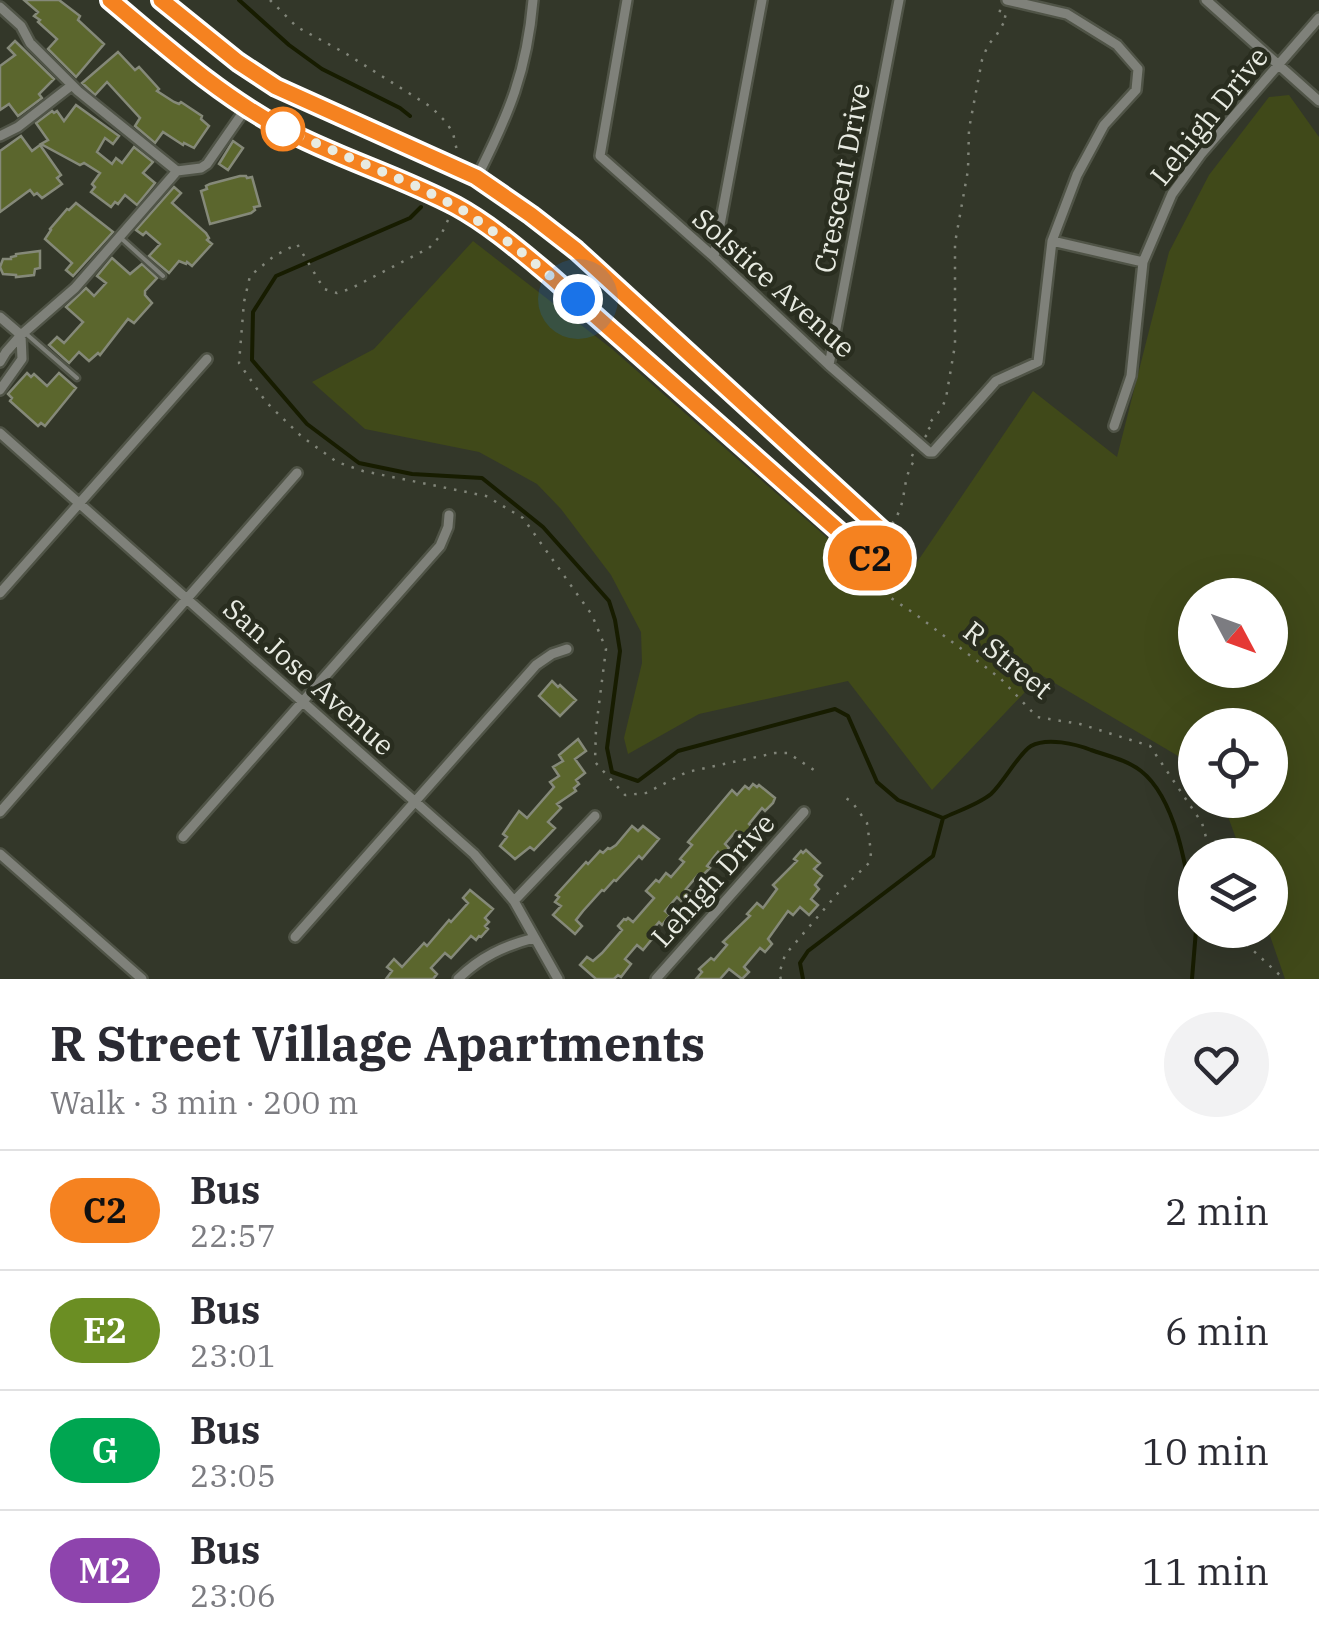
<!DOCTYPE html>
<html lang="en">
<head>
<meta charset="utf-8">
<style>
  :root { --surface:#fff; --page:#f2f2f3; --text:#2b2b33; --muted:#7c7c81; --line:#e1e1e2 }
  body { margin:0; font-family:"IBM Plex Serif",serif; background:var(--page); color:var(--text); height:100vh; display:flex; flex-direction:column; font-size:38px; white-space:nowrap }
  * { box-sizing:border-box; margin:0 }
  p { font-size:32px; color:var(--muted) }
  .icon { flex:none; width:55px; height:55px; fill:none; stroke:currentColor; stroke-width:2; stroke-linecap:round; stroke-linejoin:round }
  .map { position:relative; height:979px; overflow:hidden }
  .panel { display:flex; flex-direction:column; background:var(--surface); flex:1 }
  .panel>* { flex:none }
  .badge { padding:0 20px; border-radius:32px; font-size:35px; line-height:65px }
  .needle { width:65px; rotate:131deg }
  .controls { position:absolute; left:1178px; top:578px; display:grid; gap:20px }
  .controls a { display:grid; place-items:center; width:110px; height:110px; border-radius:50%; background:var(--surface); box-shadow:0 10px 40px #0002; font-size:50px }
  .you { position:absolute; width:50px; height:50px; margin:-25px; border:8px solid #fff; border-radius:50%; background:#1a73e8; box-shadow:0 0 0 15px #1a73e833 }
  .map>.badge { position:absolute; translate:-50% -50%; box-shadow:0 0 0 5px #fff }
  .round { display:grid; place-items:center; flex:none; width:105px; height:105px; border-radius:52px; background:var(--page) }
  .headline { display:flex; align-items:center; justify-content:space-between; height:170px; padding:0 50px }
  h1 { font-size:48px; font-weight:800; line-height:75px }
  ul { padding:0; list-style:none }
  li { display:flex; align-items:center; gap:30px; height:120px; padding:0 50px; border-top:2px solid var(--line) }
  li div { flex:1 }
  li b { display:block; font-size:38px }
  li em { font-style:normal }
  li .badge { min-width:110px; font-weight:700; text-align:center }
  .map>svg:first-child { display:block }
  .green { fill:#404919; fill-rule:evenodd }
  .lines { fill:none; stroke-linecap:round; stroke-linejoin:round }
  .stream { stroke:#171c00; stroke-width:4 }
  .building { fill:#5b662d; stroke:#858979; stroke-width:2.5 }
  .lane-casing { stroke:#505447; stroke-width:9 }
  .street-casing { stroke:#505447; stroke-width:14 }
  .path { stroke:#818579; stroke-width:2.5; stroke-dasharray:2.5 8; stroke-linecap:butt }
  .lane { stroke:#7f817a; stroke-width:4 }
  .street { stroke:#7f817a; stroke-width:9 }
  .line-casing { stroke:#fff; stroke-width:22 }
  .line { stroke:#f58220; stroke-width:15 }
  .walk { stroke:#e8ebe2; stroke-width:10; stroke-dasharray:0 18 }
  .stop-dot { fill:#fff; stroke:#f58220; stroke-width:5 }
  .labels { text-anchor:middle; stroke-width:9; stroke-linejoin:round; paint-order:stroke }
  .street-label { font-size:28px; fill:#e8ebe2; stroke:#292d1f }
</style>
</head>
<body>
<div class="map">
<svg width="1319" height="979" viewBox="0 0 1319 979">
  <rect width="100%" height="100%" fill="#333729"/>
  <path class="green" d="M1289 95 1319 137V979H1285L1268 930H1270V855H1242L1222 800H1270V725H1195V766L1041 675 932 790 848 681 699 714 628 754 624 738 642 663 641 632 611 575 561 509 537 484 479 452 365 429 312 382 374 349 473 241 612 349 882 586 911 571 1033 391 1117 457 1169 252 1209 175 1269 97ZM1195 595H1270V670H1195Z"/>
  <g class="lines">
    <path class="stream" d="M239 0 289 45 322 69 400 108 410 116
      M421 207 410 218 276 276 253 312 252 360 307 424 359 463 412 474 482 478 543 527 609 601 615 620 620 651 607 748 612 772 638 781 678 751 835 709 848 716 877 782 898 800 943 818C958 811 979 804 991 794 1004 782 1019 753 1031 746 1047 737 1076 744 1091 750 1108 756 1127 760 1141 771 1178 800 1188 878 1195 922
      M803 979 800 963 808 951 933 856 943 818
      M1192 979 1196 930"/>
  </g>
  <path class="building" d="M24 0H59L80 16 78 20 104 44 76 77 48 49 57 39 38 22 40 20 34 16 38 12Z
    M15 41 54 79 39 94 42 98 18 116 9 104 0 110V66L15 55 8 48Z
    M118 52 135 70 139 67 159 89 157 91 174 102 179 104 181 102 202 116 201 119 209 126 194 148 184 143 183 145 163 132 155 143 135 126 140 118 107 82 95 95 82 83Z
    M76 105 119 136 113 144 105 138 97 152 112 164 116 158 122 163 134 147 153 162 143 173 155 183 137 205 125 195 118 204 115 202 111 207 91 192 95 187 92 184 100 173 84 163 80 165 41 144 48 140 36 123 52 111 54 113 57 111 64 121Z
    M21 136 32 151 40 145 61 175 57 178 62 184 42 198 37 193 34 195 30 190 0 212V151Z
    M233 141 243 148 228 170 219 164Z
    M240 176H246L247 178 252 177 260 206 254 207 255 210 251 213 210 224 201 191 207 189 206 186 210 184Z
    M174 187 181 193 172 203 206 233 209 238 207 240 212 244 192 266 187 262 186 264 179 261 169 273 149 256 160 244 146 232 143 235 136 230Z
    M76 203 113 232 73 276 66 270 72 263 45 239 51 230 50 229 67 209 69 210Z
    M40 251V268L35 269 34 275 16 277V275L3 274 0 267 3 259H11V257L16 256V254Z
    M112 258 130 274 142 264 157 278 145 291V295L152 303 134 323 128 319 100 355 98 353 89 361 79 352 69 363 49 345 57 337 64 343 83 322 66 307 86 288 94 296 106 283 97 276Z
    M27 373 31 377 34 374 47 386 59 373 76 388 45 426 41 423 38 426 10 401 12 398 8 394Z
    M552 681 558 687 560 685 576 700 560 716 539 696Z
    M578 739 586 751 575 759 585 773 576 780 579 784 574 788 576 791 557 804 561 808 548 822 555 828 534 850 530 847 515 859 500 846 507 837 503 834 519 811 527 818 554 787 550 782 559 776 553 767 563 761 559 755Z
    M753 784 757 787 759 785 775 798 773 803 765 811 762 808 749 824 752 827 743 837 736 831 725 844 729 848 722 856 718 852 707 866 710 868 701 877 698 875 686 889 690 891 681 901 677 897 665 911 670 915 662 925 659 922 648 935 652 939 643 950 637 945 625 959 631 964 621 977 618 975 614 979H596L580 965 587 957 593 961 602 953 622 930 618 926 624 919 626 920 628 918 633 922 654 898 646 891 656 880 659 882 666 873 671 877 684 862 680 859 692 845 688 842 732 790 737 795 745 786 749 789Z
    M632 826 638 831 643 826 659 839 642 859 639 856 616 881 614 880 604 891 602 890 583 911 576 920 582 926 575 934 553 915 561 906 555 902 559 897 556 895 586 862 588 864 600 851 603 853 608 848 610 849 616 845Z
    M806 850 820 863 814 869 822 876 815 885 819 889 811 899 818 905 809 915 800 907 793 915 788 911 768 939 772 944 765 952 760 948 744 967 749 972 742 979 729 969 720 979H696L702 972 699 969 711 958 714 960 727 945 723 942 750 916 747 914 757 903 763 908 777 889 773 885 797 861 794 859 801 851 803 853Z
    M470 890 493 909 485 918 489 922 485 926 488 929 481 937 479 936 476 940 471 936 451 958 445 953 431 968 437 974 433 979H386L392 971 387 967 394 959 402 967 424 943 427 946 449 920 451 922 468 903 463 898Z"/>
  <g class="lines">
    <defs>
      <path id="lane" d="M122 239 163 276
        M24 332 77 378"/>
      <path id="street" d="M110 0C165 46 218 94 281 128 337 158 399 176 456 206 489 224 519 250 549 274L869 558 878 560 887 555 891 544 885 533 575 250 531 215 477 177 276 87 238 62 161 0
        M627 0 600 156 714 257 829 365 929 452H933L996 381 1038 362 1052 241 1077 175 1104 125 1136 90 1138 69 1117 45 1067 14 1007 0
        M1206 0 1319 101
        M0 7 21 26 30 43 78 91 177 171
        M0 136 18 127 72 85
        M477 177C509 114 527 71 533 0
        M1052 241 1143 262
        M714 257 762 0
        M0 317 21 335 22 359 0 390
        M0 362 6 352 21 335 75 288 177 171 201 168 207 164 246 108
        M829 365 899 0
        M1114 426 1131 376 1143 262 1172 194 1201 154 1319 18
        M0 433 474 854 514 901 558 979
        M0 593 207 359
        M0 812 297 473
        M183 837 440 546 448 527 449 515
        M0 854 142 979
        M514 901 595 816
        M295 937 536 665 552 654 567 649
        M458 979C480 957 504 946 534 938
        M656 979 804 812"/>
    </defs>
    <use href="#lane" class="lane-casing"/>
    <use href="#street" class="street-casing"/>
    <path class="path" d="M270 0 297 27 345 53 431 107 446 122 453 133 457 151
      M448 220 441 235 429 248 350 289 337 293 324 289 297 244 274 256 250 276 244 302 239 363 266 402 301 436 337 462 363 471 486 496 523 518 592 615 606 649 596 728 595 762 625 795 646 793 687 772 775 753H788L814 770
      M925 437 931 430 927 426 942 408 946 398 955 345V243L968 170 969 129 982 60 988 45 996 36 1007 17 999 15 1001 6
      M892 524C909 500 900 483 914 461L911 458 915 450
      M869 568 870 584 915 614 1000 678 1037 717 1080 724 1150 746 1202 823 1211 855
      M1231 930 1284 979
      M781 979 779 974 785 955 838 893 870 862 871 852 867 823 852 802 841 795"/>
    <use href="#lane" class="lane"/>
    <use href="#street" class="street"/>
  </g>
  <g class="lines">
    <defs>
      <path id="line" d="M110 0C165 46 218 94 281 128 337 158 399 176 456 206 489 224 519 250 548 274L869 558 878 560 887 555 890 544 885 533 576 250 531 215 476 177 276 87 238 62 161 0"/>
    </defs>
    <use href="#line" class="line-casing"/>
    <use href="#line" class="line"/>
    <path class="walk" d="M283 129 418 187 461 209 514 246 578 299"/>
  </g>
  <circle class="stop-dot" cx="283" cy="129" r="20"/>
  <g class="labels">
    <g class="street-label">
      <text transform="translate(1209 116) rotate(-51)" y="10">Lehigh Drive</text>
      <text transform="translate(842 178) rotate(-79)" y="10">Crescent Drive</text>
      <text transform="translate(774 283) rotate(42)" y="10">Solstice Avenue</text>
      <text transform="translate(1008 660) rotate(39)" y="10">R Street</text>
      <text transform="translate(309 677) rotate(42)" y="10">San Jose Avenue</text>
      <text transform="translate(713 880) rotate(-48)" y="10">Lehigh Drive</text>
    </g>
  </g>
</svg>
<div class="controls">
<a><svg class="needle" viewBox="-14 -14 28 28"><path d="M0-13l5 13h-10z" fill="#e53935"/><path d="M0 13l5-13h-10z" fill="#7c7c81"/></svg></a>
<a><svg class="icon" aria-label="locate" viewBox="0 0 24 24"><circle cx="12" cy="12" r="6"/><path d="M12 2v4M12 18v4M2 12h4M18 12h4"/></svg></a>
<a><svg class="icon" aria-label="layers" viewBox="0 0 24 24"><path d="M12 4l9 5-9 5-9-5zM3 14l9 5 9-5"/></svg></a>
</div>
<div class="you" style="left:578px;top:299px"></div>
<b class="badge" style="left:870px;top:558px;background:#f58220;color:#111">C2</b>
</div>
<section class="panel">
<div class="headline"><div><h1>R Street Village Apartments</h1><p>Walk · 3 min · 200 m</p></div><a class="round"><svg class="icon" aria-label="heart" viewBox="0 0 24 24"><path d="M12 20l-8-8c-3-5 5-10 8-4 3-6 11-1 8 4z"/></svg></a></div>
<ul>
<li><span class="badge" style="background:#f58220;color:#111">C2</span><div><b>Bus</b><p>22:57</p></div><em>2 min</em></li>
<li><span class="badge" style="background:#6b8e23;color:#fff">E2</span><div><b>Bus</b><p>23:01</p></div><em>6 min</em></li>
<li><span class="badge" style="background:#00a651;color:#fff">G</span><div><b>Bus</b><p>23:05</p></div><em>10 min</em></li>
<li><span class="badge" style="background:#8e44ad;color:#fff">M2</span><div><b>Bus</b><p>23:06</p></div><em>11 min</em></li>
</ul>
</section>
</body>
</html>
